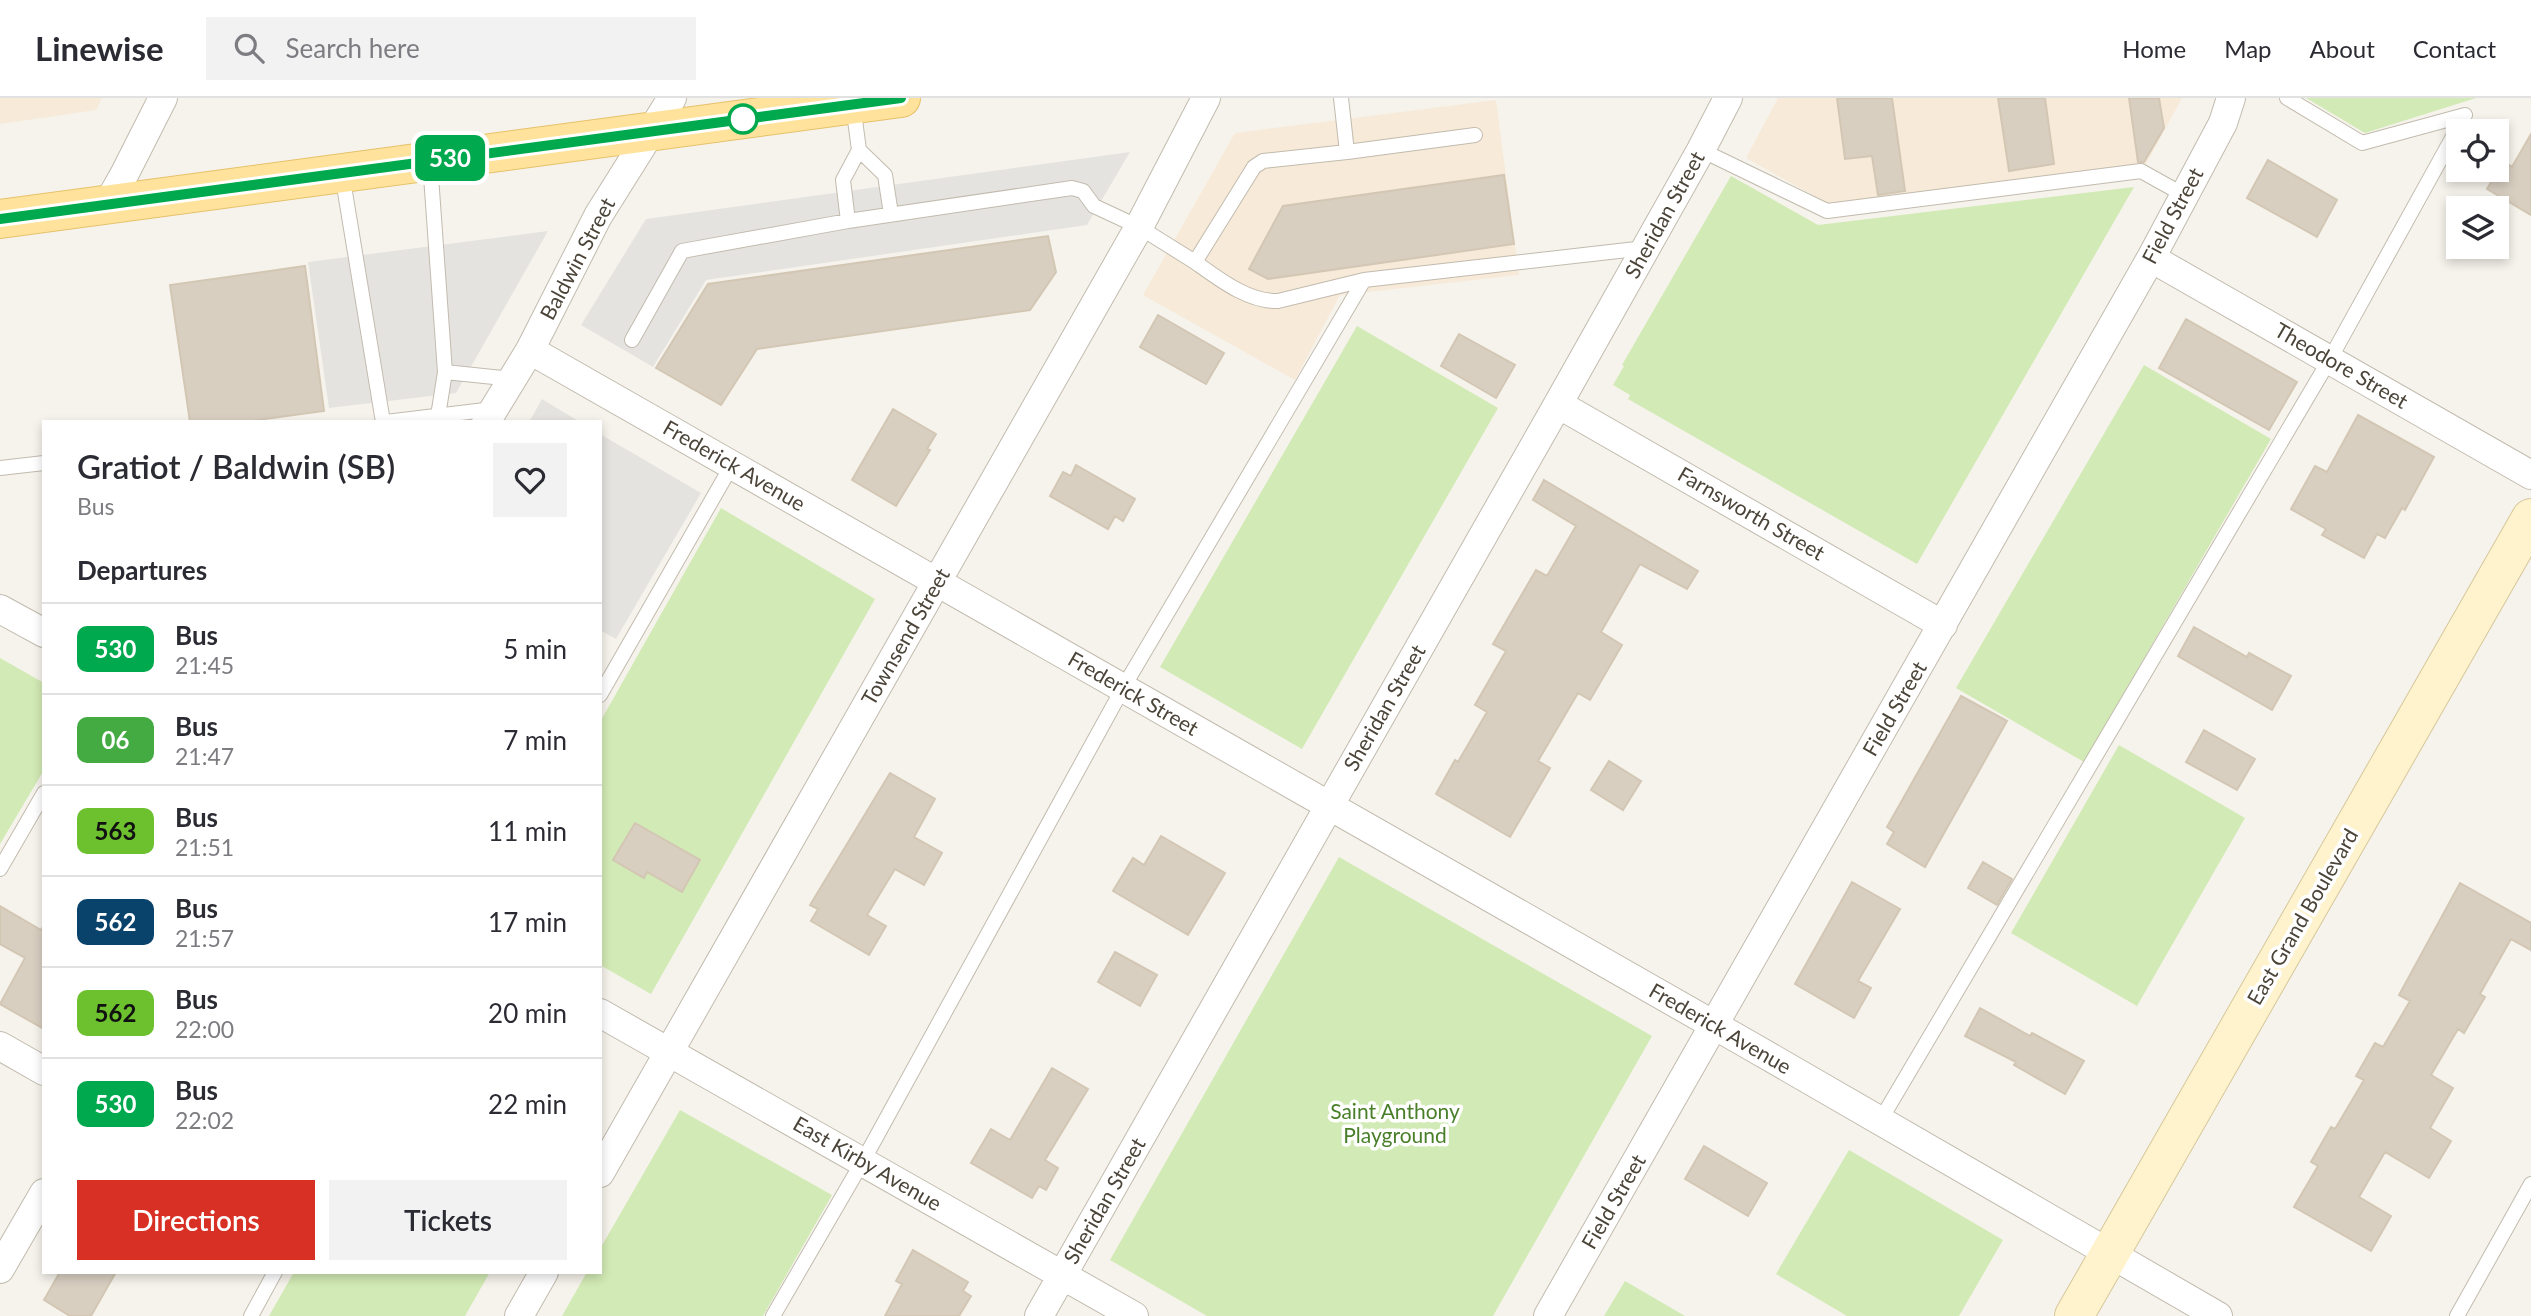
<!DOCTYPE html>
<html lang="en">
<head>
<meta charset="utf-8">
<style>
  :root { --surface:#fff; --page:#f2f2f3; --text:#2b2b33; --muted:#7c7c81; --line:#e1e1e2; --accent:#d93025 }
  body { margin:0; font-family:Lato,sans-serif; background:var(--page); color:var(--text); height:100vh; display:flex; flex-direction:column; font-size:26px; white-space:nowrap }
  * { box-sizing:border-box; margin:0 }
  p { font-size:23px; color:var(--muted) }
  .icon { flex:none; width:38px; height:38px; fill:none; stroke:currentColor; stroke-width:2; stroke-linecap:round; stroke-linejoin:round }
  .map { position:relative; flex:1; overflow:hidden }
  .sheet { position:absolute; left:42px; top:322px; width:560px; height:854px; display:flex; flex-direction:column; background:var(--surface); border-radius:0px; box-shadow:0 4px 10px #0003 }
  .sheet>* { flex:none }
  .badge { padding:0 14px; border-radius:10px; font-size:24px; line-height:46px }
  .tools { position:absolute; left:2446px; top:21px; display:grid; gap:14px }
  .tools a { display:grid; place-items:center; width:63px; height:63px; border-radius:0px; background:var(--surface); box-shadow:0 4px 10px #0003; font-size:35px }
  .map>.badge { position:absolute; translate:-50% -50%; box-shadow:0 0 0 4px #fff }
  h2 { padding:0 35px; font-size:26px; line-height:63px }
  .round { display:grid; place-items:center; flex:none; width:74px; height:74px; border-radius:0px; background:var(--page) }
  .headline { display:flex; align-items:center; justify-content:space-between; height:119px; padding:0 35px }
  h1 { font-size:33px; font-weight:600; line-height:52px }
  .cta { display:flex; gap:14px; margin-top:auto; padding:14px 35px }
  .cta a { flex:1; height:80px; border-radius:0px; background:var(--accent); color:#fff; font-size:28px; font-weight:600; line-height:80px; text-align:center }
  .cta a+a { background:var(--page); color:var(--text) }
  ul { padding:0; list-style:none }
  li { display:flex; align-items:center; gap:21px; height:91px; padding:0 35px; border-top:2px solid var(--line) }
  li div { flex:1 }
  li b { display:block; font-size:26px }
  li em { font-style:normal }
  li .badge { min-width:77px; font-weight:700; text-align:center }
  header { display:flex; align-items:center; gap:42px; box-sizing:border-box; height:98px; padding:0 35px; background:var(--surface); border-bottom:2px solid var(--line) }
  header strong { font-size:33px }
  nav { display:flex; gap:38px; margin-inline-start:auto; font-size:24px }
  .search { width:490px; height:63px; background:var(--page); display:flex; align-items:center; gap:18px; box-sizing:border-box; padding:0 24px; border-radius:0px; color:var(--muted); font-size:26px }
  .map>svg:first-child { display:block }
  .commercial { fill:#f7ead8 }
  .green { fill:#d2eab5 }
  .parking { fill:#e5e3e0 }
  .building { fill:#d8cfc1; stroke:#d3c7b4; stroke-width:2 }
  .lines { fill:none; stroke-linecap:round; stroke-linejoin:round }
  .service-casing { stroke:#c2bbae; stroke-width:16 }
  .minor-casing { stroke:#c2bbae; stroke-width:30 }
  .secondary-casing { stroke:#d6c79b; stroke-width:40 }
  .primary-casing { stroke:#e6c16a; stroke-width:40 }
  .service { stroke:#fff; stroke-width:14 }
  .minor { stroke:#fff; stroke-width:28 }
  .secondary { stroke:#fff3cd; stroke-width:38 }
  .primary { stroke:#ffe39c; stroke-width:38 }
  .line-casing { stroke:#fff; stroke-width:16 }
  .line { stroke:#00a94e; stroke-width:10 }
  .stop-dot { fill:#fff; stroke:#00a94e; stroke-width:3.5 }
  .labels { text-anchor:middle; stroke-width:7; stroke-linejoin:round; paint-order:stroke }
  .street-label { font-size:21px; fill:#4b4439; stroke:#fff }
  .park-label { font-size:21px; fill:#4a7f2a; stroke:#fff }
</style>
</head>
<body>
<header>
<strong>Linewise</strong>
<div class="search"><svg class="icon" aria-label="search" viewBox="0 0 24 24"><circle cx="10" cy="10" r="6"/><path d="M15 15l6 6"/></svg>Search here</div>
<nav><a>Home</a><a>Map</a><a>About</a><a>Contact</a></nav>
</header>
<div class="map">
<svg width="2531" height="1218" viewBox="0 0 2531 1218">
  <rect width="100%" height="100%" fill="#f6f3ec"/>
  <path class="commercial" d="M0 0H102L96 12 0 26Z
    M1778 0H2182L2145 68 1827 105 1746 60Z
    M1496 2 1519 177 1340 197 1295 282 1143 197 1235 35Z"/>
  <path class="green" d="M2306 0H2476L2365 35Z
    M1731 78 1818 127 2134 89 1917 466 1628 301 1630 297 1613 287 1624 268 1622 267Z
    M1357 228 1498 310 1302 651 1160 569Z
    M2144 267 2271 341 2084 664 1956 590Z
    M721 410 875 501 651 896 600 867V624Z
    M0 560 44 585V672L0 746Z
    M2119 647 2245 720 2137 908 2011 835Z
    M1339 759 1652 938 1493 1218H1207L1110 1162Z
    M680 1012 832 1097 763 1218H562L587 1174H600V1151Z
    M1849 1052 2003 1142 1959 1218H1847L1776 1176Z
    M294 1174H490L465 1218H269Z
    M1625 1183 1685 1218H1604Z"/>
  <path class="parking" d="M1130 54 1087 127 706 182 653 269 581 227 646 121Z
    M548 133 456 295 329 310 308 164Z
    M542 301 580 324H529Z
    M600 336 701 395 616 541 600 532Z"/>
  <path class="building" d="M1837 0H1892L1905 93 1878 97 1872 58 1845 61Z
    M1998 0H2045L2054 66 2009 73Z
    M2129 0H2159L2164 30 2144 64H2138Z
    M2531 36V117L2487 91 2504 63 2512 69Z
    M2268 62 2337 102 2317 139 2247 100Z
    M1504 77 1514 146 1268 181 1249 171 1283 108Z
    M1048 138 1056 174 1030 212 757 251 721 307 656 270 708 186Z
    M305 168 324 313 243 324H190L170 187Z
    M1158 217 1224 255 1206 286 1140 249Z
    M2186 221 2297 284 2269 332 2159 270Z
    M1459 236 1515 267 1496 300 1441 268Z
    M893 311 936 336 927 351 930 352 896 408 852 382Z
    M2358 317 2434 359 2405 412 2402 410 2385 440 2377 436 2364 460 2322 437 2326 431 2291 411 2315 368 2327 374Z
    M1076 367 1135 401 1123 423 1115 418 1108 431 1050 398 1063 374 1071 378Z
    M1544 382 1698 473 1687 491 1640 466 1601 534 1622 547 1590 602 1578 595 1538 663 1550 670 1510 739 1436 696 1455 662 1458 664 1487 614 1475 607 1506 553 1493 546 1536 472 1547 478 1576 428 1533 402Z
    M2194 529 2247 559 2249 555 2291 578 2272 612 2178 558Z
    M1961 598 2007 623 1925 769 1887 746 1894 734 1887 729Z
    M2204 632 2255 661 2237 692 2186 664Z
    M1609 663 1641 683 1623 712 1591 692Z
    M890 675 935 701 914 739 942 755 924 787 895 771 867 817 886 828 869 857 811 823 818 811 810 807Z
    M635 725 700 762 682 794 647 774 644 780 613 762Z
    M1161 738 1225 775 1188 837 1113 793 1133 760 1144 767Z
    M1983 764 2012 781 1997 807 1968 790Z
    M1852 784 1900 811 1858 883 1871 890 1854 920 1795 886Z
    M2460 785 2531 825V852L2511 841 2480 896 2485 899 2464 935 2458 931 2431 977 2453 990 2430 1030 2451 1043 2429 1080 2385 1054 2359 1099 2391 1118 2371 1153 2294 1109 2318 1068 2311 1064 2331 1029 2335 1031 2364 982 2356 978 2375 945 2383 949 2410 903 2399 897Z
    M0 808 41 832 44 827V931L0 906 25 860 0 846Z
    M1115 854 1157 877 1140 908 1098 884Z
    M1980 910 2030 938 2032 935 2084 963 2065 996 2014 967 2016 964 1965 938Z
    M1052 970 1088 991 1045 1062 1058 1070 1046 1092 1039 1088 1032 1100 971 1065 991 1031 1010 1042Z
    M1704 1048 1767 1085 1748 1118 1685 1081Z
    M913 1152 968 1184 963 1193 971 1198 959 1218H885L902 1186 896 1183Z
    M60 1174H116L91 1218H70L44 1202Z"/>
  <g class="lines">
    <defs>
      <path id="service" d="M859 52 885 77 891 116
        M1701 52 1827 113 2141 73 2184 97
        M1347 54 1475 37
        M430 64 445 274 438 318
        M342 76 383 324
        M848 123 843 82 859 52 853 7
        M1195 164C1219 181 1248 204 1278 203L1364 182
        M632 242 682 153 848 123 1072 90 1083 93 1094 108 1139 129 1195 164 1254 69 1263 63 1347 54 1341 0
        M445 274 512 281
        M386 324 493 311
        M0 370 44 365
        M600 597 732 367
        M0 771 44 695
        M1880 1023 2330 261 2465 17 2362 45 2287 0
        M251 1218 275 1174
        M773 1218 863 1063 1123 590 1364 182 1645 150
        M2457 1218 2531 1086"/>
      <path id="minor" d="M107 107 125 75 163 0
        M2151 160 2531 377
        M530 252 1749 947 2218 1218
        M1558 306 1943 527
        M486 324 530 252 598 118 672 0
        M0 511 44 535
        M600 915 1134 1218
        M0 948 44 973
        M600 1075 1139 129 1206 0
        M0 1171 44 1095
        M519 1218 544 1174
        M1039 1218 1558 306 1701 52 1728 0
        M1548 1218 2151 160 2223 25 2231 0"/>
      <path id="secondary" d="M2074 1218 2531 420"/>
      <path id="primary" d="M0 121 901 0"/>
    </defs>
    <use href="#service" class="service-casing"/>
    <use href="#minor" class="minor-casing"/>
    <use href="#secondary" class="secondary-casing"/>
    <use href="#primary" class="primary-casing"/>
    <use href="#service" class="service"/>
    <use href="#minor" class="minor"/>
    <use href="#secondary" class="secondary"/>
    <use href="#primary" class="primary"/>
  </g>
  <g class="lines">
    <defs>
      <path id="line" d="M0 121 901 0"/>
    </defs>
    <use href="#line" class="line-casing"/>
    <use href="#line" class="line"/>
  </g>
  <circle class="stop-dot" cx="743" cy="21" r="14"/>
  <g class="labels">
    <g class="street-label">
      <text transform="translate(1665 117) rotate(-61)" y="7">Sheridan Street</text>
      <text transform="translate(2173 118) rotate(-62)" y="7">Field Street</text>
      <text transform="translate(578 161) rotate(-62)" y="7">Baldwin Street</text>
      <text transform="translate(2341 268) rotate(30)" y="7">Theodore Street</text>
      <text transform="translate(734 368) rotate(30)" y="7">Frederick Avenue</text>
      <text transform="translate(1751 416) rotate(30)" y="7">Farnsworth Street</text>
      <text transform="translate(906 539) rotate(-60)" y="7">Townsend Street</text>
      <text transform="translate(1133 596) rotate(30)" y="7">Frederick Street</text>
      <text transform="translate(1385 610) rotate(-60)" y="7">Sheridan Street</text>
      <text transform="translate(1895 611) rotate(-60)" y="7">Field Street</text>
      <text transform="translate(2303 819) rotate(-60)" y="7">East Grand Boulevard</text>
      <text transform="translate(1720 931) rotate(30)" y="7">Frederick Avenue</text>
      <text transform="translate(867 1066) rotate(30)" y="7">East Kirby Avenue</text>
      <text transform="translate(1105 1103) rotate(-60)" y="7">Sheridan Street</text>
      <text transform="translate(1614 1104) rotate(-60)" y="7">Field Street</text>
    </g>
    <g class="park-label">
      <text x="1395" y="1021">Saint Anthony<tspan x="1395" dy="24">Playground</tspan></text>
    </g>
  </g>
</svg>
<div class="tools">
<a><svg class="icon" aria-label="locate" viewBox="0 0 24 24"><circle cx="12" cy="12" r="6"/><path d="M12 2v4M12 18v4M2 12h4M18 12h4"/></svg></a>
<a><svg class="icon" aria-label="layers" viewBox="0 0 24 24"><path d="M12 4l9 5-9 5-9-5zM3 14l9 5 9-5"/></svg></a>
</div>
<b class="badge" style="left:450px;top:60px;background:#00a94e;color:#fff">530</b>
<section class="sheet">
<div class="headline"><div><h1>Gratiot / Baldwin (SB)</h1><p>Bus</p></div><a class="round"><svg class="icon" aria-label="heart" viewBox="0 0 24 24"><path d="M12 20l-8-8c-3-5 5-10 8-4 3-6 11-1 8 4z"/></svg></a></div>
<h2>Departures</h2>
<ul>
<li><span class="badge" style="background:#00a94e;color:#fff">530</span><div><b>Bus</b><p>21:45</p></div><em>5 min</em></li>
<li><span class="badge" style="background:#44aa42;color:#fff">06</span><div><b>Bus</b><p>21:47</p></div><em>7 min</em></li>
<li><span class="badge" style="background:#6dc02e;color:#111">563</span><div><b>Bus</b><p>21:51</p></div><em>11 min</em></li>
<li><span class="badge" style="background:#09426a;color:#fff">562</span><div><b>Bus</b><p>21:57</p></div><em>17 min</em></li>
<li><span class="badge" style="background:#6dc02e;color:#111">562</span><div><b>Bus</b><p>22:00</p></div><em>20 min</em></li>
<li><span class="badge" style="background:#00a94e;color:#fff">530</span><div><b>Bus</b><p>22:02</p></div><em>22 min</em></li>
</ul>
<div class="cta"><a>Directions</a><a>Tickets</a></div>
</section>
</div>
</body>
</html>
